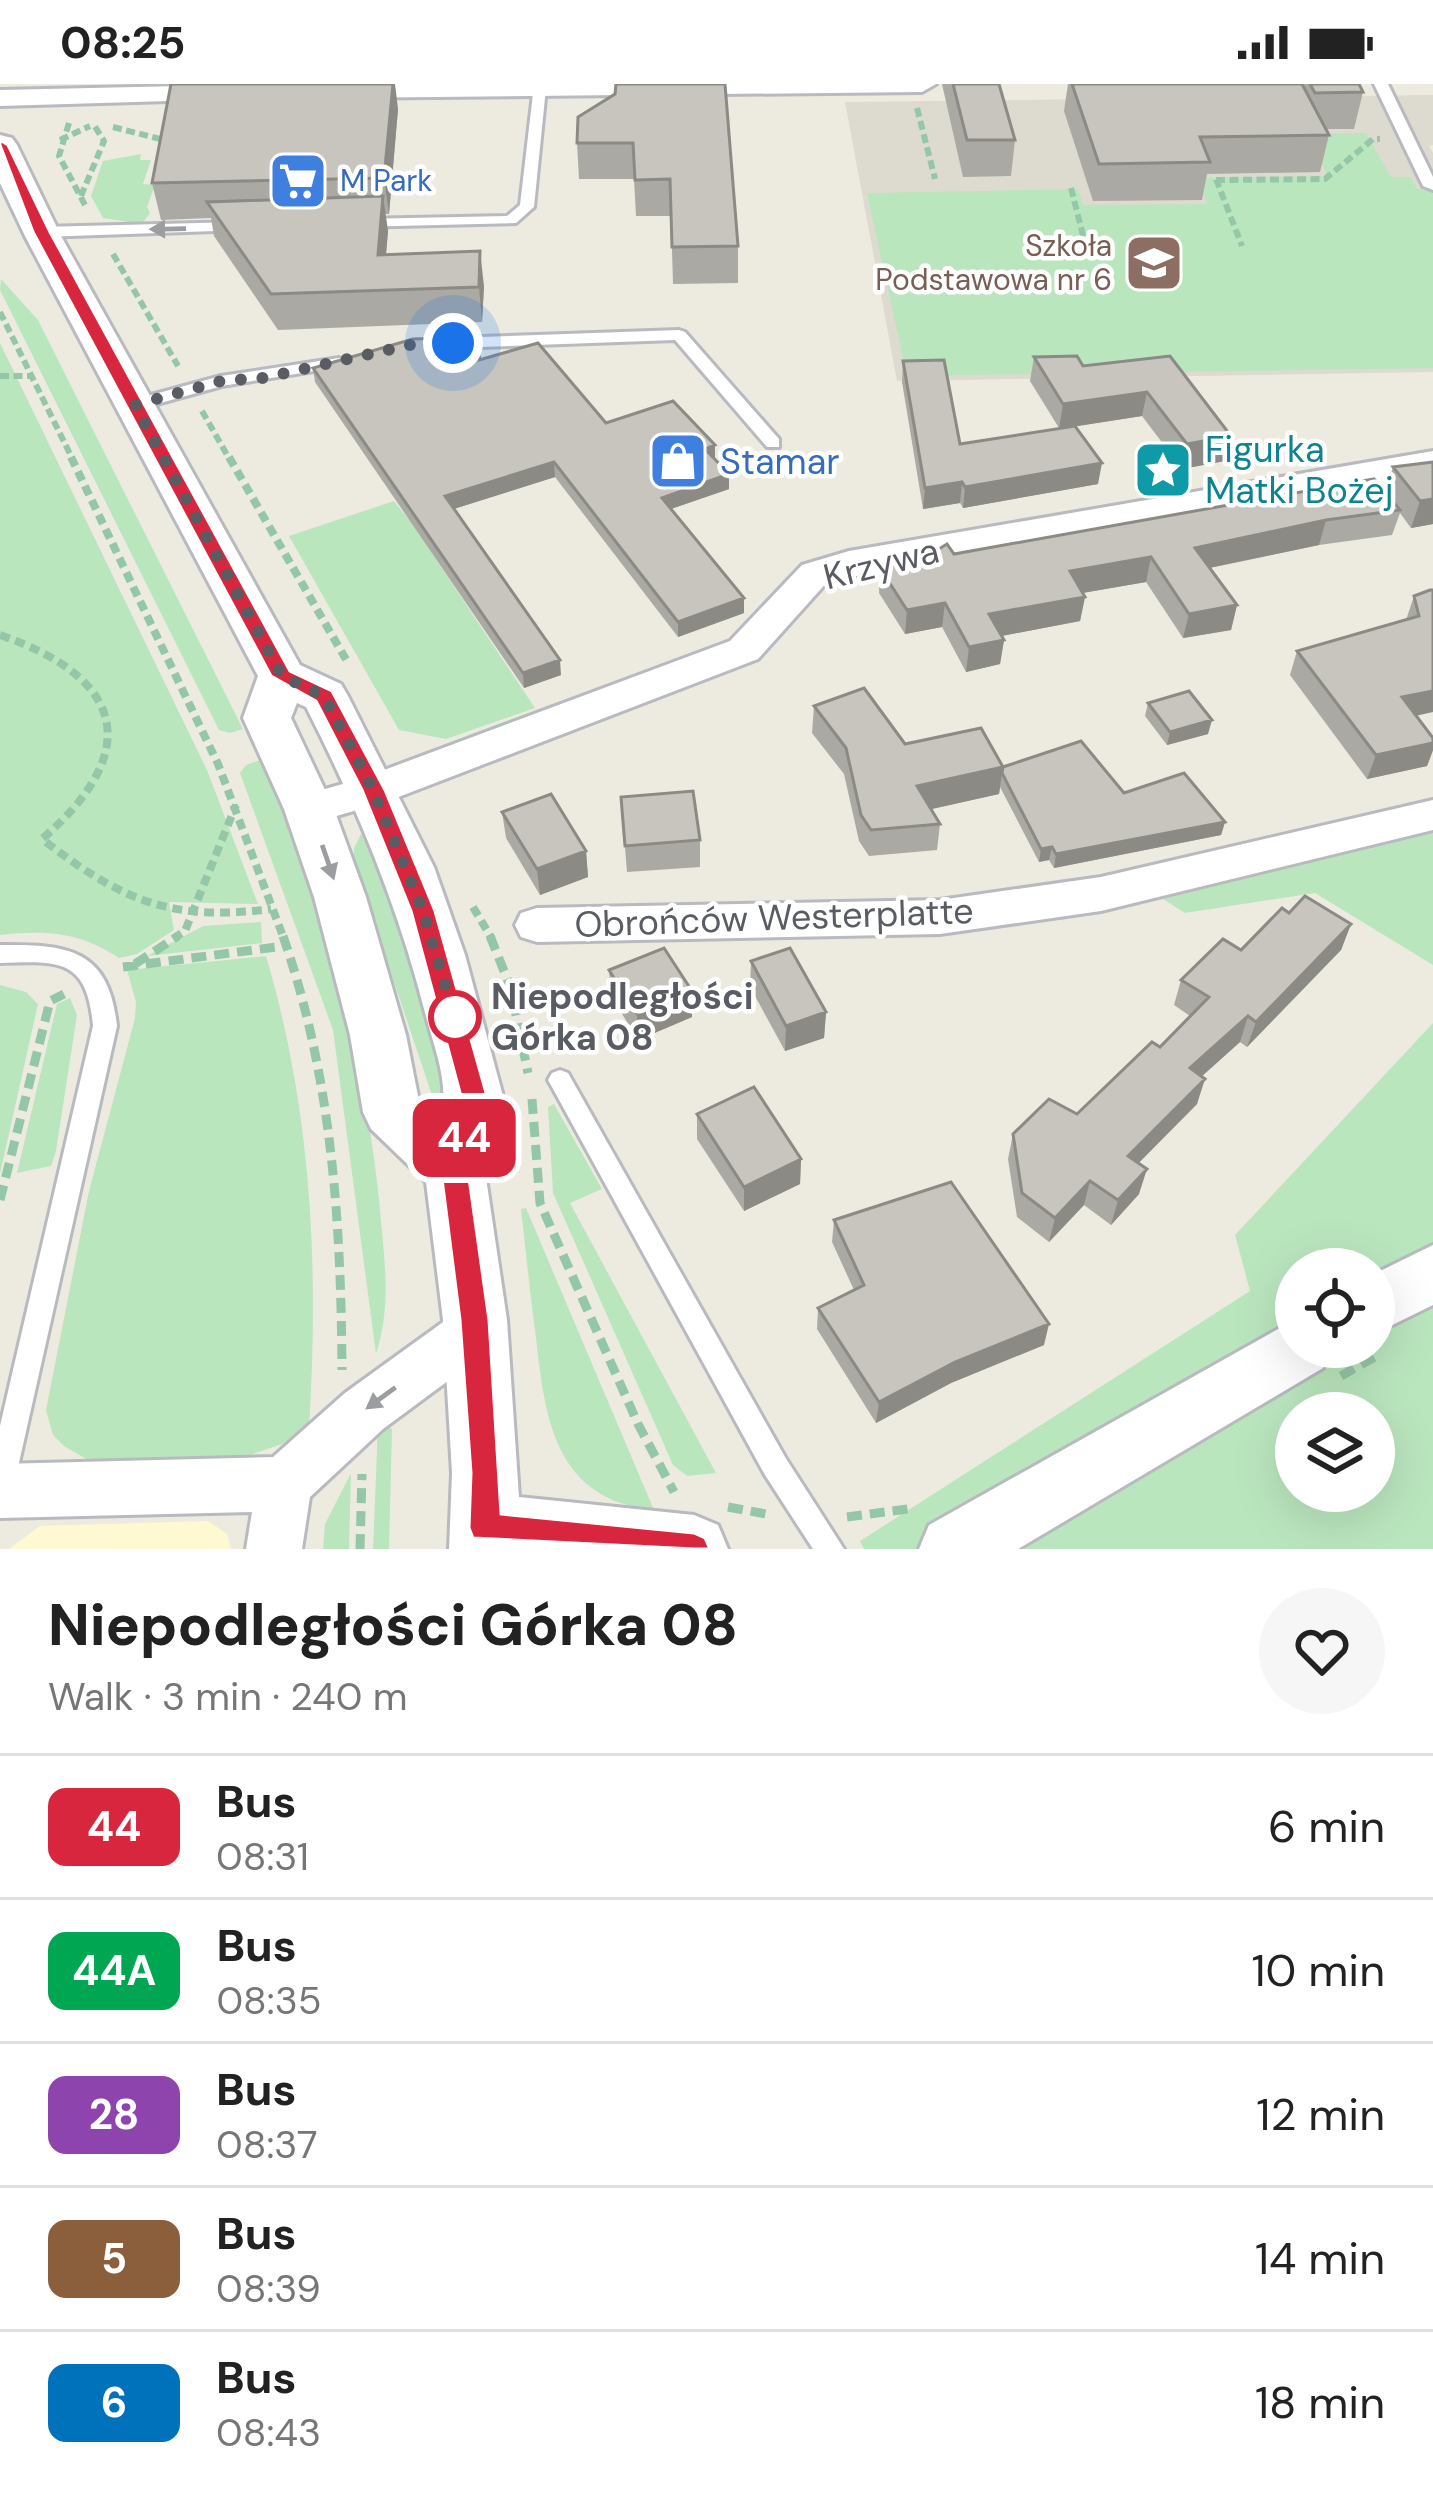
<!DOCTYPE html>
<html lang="en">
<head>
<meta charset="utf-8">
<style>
  :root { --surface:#fff; --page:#f6f6f6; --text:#222; --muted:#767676; --line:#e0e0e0 }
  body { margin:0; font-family:"DM Sans",sans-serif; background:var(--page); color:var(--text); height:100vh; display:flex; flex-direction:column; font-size:45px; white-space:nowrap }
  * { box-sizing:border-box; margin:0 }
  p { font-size:39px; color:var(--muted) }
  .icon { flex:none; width:66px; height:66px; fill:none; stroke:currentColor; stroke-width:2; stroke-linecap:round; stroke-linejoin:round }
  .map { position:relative; height:1465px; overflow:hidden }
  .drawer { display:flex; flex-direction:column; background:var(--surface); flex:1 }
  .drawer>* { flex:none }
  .badge { padding:0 24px; border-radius:18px; font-size:42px; line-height:78px }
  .buttons { position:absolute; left:1275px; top:1164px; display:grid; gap:24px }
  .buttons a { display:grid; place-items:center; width:120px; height:120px; border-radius:50%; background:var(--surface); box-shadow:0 12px 48px #0002; font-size:60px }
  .you { position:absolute; width:60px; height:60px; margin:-30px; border:9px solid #fff; border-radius:50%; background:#1a73e8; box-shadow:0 0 0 18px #1a73e833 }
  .map>.badge { position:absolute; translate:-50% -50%; box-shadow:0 0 0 6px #fff }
  .round { display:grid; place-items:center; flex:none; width:126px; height:126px; border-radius:63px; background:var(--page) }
  .overview { display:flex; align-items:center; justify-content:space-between; height:204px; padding:0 48px }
  h1 { font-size:57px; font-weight:800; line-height:90px }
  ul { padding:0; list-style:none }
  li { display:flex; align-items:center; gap:36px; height:144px; padding:0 48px; border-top:3px solid var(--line) }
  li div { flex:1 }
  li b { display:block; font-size:45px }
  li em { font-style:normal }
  li .badge { min-width:132px; font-weight:700; text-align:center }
  .status { display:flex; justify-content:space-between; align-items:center; height:84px; padding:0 60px; background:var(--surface); direction:ltr }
  .status svg { height:33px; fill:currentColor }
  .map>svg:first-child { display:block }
  .commercial { fill:#fff9d2 }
  .education { fill:#dddacf }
  .green { fill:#bae6be; fill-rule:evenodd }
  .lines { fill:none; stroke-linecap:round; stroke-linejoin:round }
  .service-casing { stroke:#b8bac0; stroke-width:6 }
  .minor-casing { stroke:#b8bac0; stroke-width:6 }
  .tertiary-casing { stroke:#b8bac0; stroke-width:6 }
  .path-far2 { stroke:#93c7a7; stroke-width:6; stroke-dasharray:9 4.5; stroke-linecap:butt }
  .path-far1 { stroke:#93c7a7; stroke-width:8; stroke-dasharray:10 6; stroke-linecap:butt }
  .path { stroke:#93c7a7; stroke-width:9; stroke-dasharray:15 8; stroke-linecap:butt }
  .service { fill:#fff; fill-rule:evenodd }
  .minor { fill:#fff; fill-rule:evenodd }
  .tertiary { fill:#fff; fill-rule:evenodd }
  .wall { fill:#aba9a3 }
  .shaded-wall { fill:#8b8a84 }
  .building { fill:#c7c5bd; stroke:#8b8a84; stroke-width:3 }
  .oneway { fill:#9b9da1 }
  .line { fill:#d7263d; stroke:#fff; stroke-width:3 }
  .walk { stroke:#595c62; stroke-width:12; stroke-dasharray:0 21.6 }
  .stop-dot { fill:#fff; stroke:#d7263d; stroke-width:6 }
  .labels { text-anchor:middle; stroke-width:9; stroke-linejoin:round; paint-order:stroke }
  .far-shop-label { font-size:30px; fill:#366cbe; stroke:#fff; text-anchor:start }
  .far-education-label { font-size:30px; fill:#785e54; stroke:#fff; text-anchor:end }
  .culture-label { font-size:36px; fill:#0d838f; stroke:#fff; text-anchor:start }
  .shop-label { font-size:36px; fill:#366cbe; stroke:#fff; text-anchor:start }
  .street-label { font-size:36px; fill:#595c62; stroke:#fff }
  .stop-label { font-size:36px; font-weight:bold; fill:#595c62; stroke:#fff; text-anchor:start }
</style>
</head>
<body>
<div class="status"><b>08:25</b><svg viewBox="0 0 49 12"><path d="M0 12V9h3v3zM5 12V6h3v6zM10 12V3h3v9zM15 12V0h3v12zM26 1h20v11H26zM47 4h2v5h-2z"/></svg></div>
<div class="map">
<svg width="1433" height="1465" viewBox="0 0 1433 1465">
  <rect width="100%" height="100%" fill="#edebe0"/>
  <path class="commercial" d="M208 1437 227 1450 231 1465H9L40 1442Z"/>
  <path class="education" d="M1433 11V61L1429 62 1433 69V288L897 297 845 18Z"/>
  <path class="green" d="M1366 49 1391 93H1411L1417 105H1433V284L907 292 867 109 1078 105 1083 121 1207 120 1199 94 1328 92 1314 65 1290 50Z
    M141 70 140 76H151L143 100 155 101 147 123 150 129 142 140 103 134 91 112 103 77Z
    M1 195 38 236 243 645 230 649 219 646 0 206Z
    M0 259 207 686 258 820 169 818 174 846 137 870 119 874C79 848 47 846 0 851Z
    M394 417 413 441 535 624 446 655 399 646 289 452Z
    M263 675C321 820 365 970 380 1125 384 1175 392 1221 376 1270L333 946 240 689 246 681Z
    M1433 746V881L1315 809 1185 829 1163 815Z
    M361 750 369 751 435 951 456 1048 445 1050 354 779V764Z
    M261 838 262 859 147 872 203 842Z
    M266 872C312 1027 319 1183 309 1343L282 1360 247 1372 110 1379 88 1376 64 1362 53 1351 46 1326 89 1107 135 934 136 918 127 886Z
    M0 901 26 908 38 920 0 1090Z
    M70 914 77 931 56 1067 51 1082 17 1089 57 920Z
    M1433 939V1465H864L860 1457 1250 1207 1235 1151ZM1296 1185H1374V1263H1296ZM1296 1329H1374V1407H1296Z
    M554 1020 602 1105 570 1119 716 1389 687 1392 673 1381 553 1109 548 1023Z
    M526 1124 654 1426C555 1416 545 1335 536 1254 530 1211 526 1168 521 1125Z
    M382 1340 392 1345 389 1465H373L378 1341Z
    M351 1389 349 1465H323L325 1440Z"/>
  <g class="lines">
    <defs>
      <path id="service" d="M1374 0H1388L1433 93V106L1423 102Z
        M534 1 546 4 534 123 516 139 355 143 352 140 360 135 507 132 520 121Z
        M239 138 247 143 244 146 41 153 33 148 41 143Z
        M679 246 685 248 779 355V363H767L675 256 452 264 444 259 452 254Z
        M339 274 345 276V282L222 302 135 326 127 321 129 317 221 292Z
        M0 861C68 860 109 865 117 942L14 1401 10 1410 0 1414V1342L93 942C87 874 59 877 0 879Z
        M560 986 568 989 785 1373 844 1465H813L765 1391 552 1003 548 996 552 989Z"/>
      <path id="minor" d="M342 0H936L922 8 333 14 329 8Z
        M227 1 241 9 237 15 0 22V6Z
        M1433 367V389L828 497 758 575 388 717 309 740 294 736 288 725 294 714 360 695 730 557 802 481 849 467Z
        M1433 716V746L1101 827 940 850 537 858 521 853 515 841 521 829 537 824 940 816 1101 793Z
        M476 1221 495 1228 502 1245 495 1262 383 1345 310 1413 302 1465H246L252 1428 0 1434V1380L273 1373 345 1309 457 1228Z"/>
      <path id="tertiary" d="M0 51 12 54 17 61 61 152 300 581 341 600 348 612 434 783 465 871 504 1016 485 1087 507 1236 519 1413 694 1431 718 1441 728 1465H449L452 1389 443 1236 426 1098 371 1045 363 1028 350 951 314 813 284 725 243 634 258 592 25 152 0 99ZM297 619 306 623C358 725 399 825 427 936 436 969 450 1003 440 1036L419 1017 406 951 366 813 334 725 291 634Z
        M1433 1161V1221L1374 1250V1190Z
        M1296 1235V1263H1332L1323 1284 1018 1465H919L929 1441Z"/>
    </defs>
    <use href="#service" class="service-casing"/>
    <use href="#minor" class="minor-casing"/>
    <use href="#tertiary" class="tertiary-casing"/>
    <path class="path-far2" d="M917 24 935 95
      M69 39 59 72 85 121
      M113 43 168 57
      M60 56 90 42
      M1216 95 1242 162
      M1216 96 1325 95 1373 55H1380
      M1071 104 1086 163
      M81 112 104 57 94 41
      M113 170 178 282
      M0 228 73 376
      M0 292H30
      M202 327 230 376"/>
    <path class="path-far1" d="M71 373 218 680 284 855
      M229 373 348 579
      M0 551C125 594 144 667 42 755 121 816 170 838 271 825
      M473 823 492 855
      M173 855 185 847 236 721"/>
    <path class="path" d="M283 852C332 993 341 1138 342 1286
      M490 852 510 902 528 989
      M135 880 178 852
      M123 883 284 862
      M532 1015 540 1119 638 1340 674 1408
      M0 1116 50 917 64 910
      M1341 1292 1380 1270
      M728 1423 766 1430
      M847 1433 915 1424
      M360 1465 362 1390"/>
    <use href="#service" class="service"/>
    <use href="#minor" class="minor"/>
    <use href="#tertiary" class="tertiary"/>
  </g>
  <path class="wall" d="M942 0H999L1015 56 1011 92 963 93Z
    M1068 0H1359L1363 8 1354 45H1326L1329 51 1320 88 1207 90 1202 116 1093 117 1064 27Z
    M615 10 738 162V199L673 200 671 132H636L634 95H579L577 59Z
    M398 25 389 130H385L388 147 386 170 484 202 482 238 278 246 214 152 211 134 161 136 152 99Z
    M480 253 481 276 606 339 715 376 729 390V405L671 425 744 529 678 553 555 393 454 425 561 591 524 604 315 298 313 284Z
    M1170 272 1231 352 1225 377 1182 385 1142 332 1076 342 1098 400 963 424 960 419 923 425 902 298 903 277 960 360 1059 344 1030 297 1034 273 1083 282Z
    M1433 378V440L1411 444 1400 429 1392 451 1319 461 1210 484 1237 521 1231 546 1183 554 1146 498 1082 509 1085 513 1080 537 1001 552 1004 556 1000 580 966 588 942 543 905 550 879 509 880 484 954 470 1385 408 1393 383Z
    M1430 506 1416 632 1433 654V666L1427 682 1367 695 1290 591 1297 567 1406 536 1414 512Z
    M1148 619 1208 650 1167 661 1145 632Z
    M814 622 905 660 1124 709 1225 738 1221 751 1054 784 1049 776 1039 778 1000 703 999 710 931 725 940 740 937 766 869 772 859 757 844 690 812 649Z
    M621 713 700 756V783L627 788Z
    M502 728 586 767 588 793 540 811 506 754Z
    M1289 829 1351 840 1341 866 1247 963 1240 958 1202 992 1197 1020 1138 1079 1139 1110 1111 1141 1084 1121 1049 1158 1017 1133 1008 1075 1013 1050 1077 1030 1160 963 1190 932 1174 921 1181 896 1241 866Z
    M751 877 826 928 824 954 785 967 750 903Z
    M609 886 692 933 638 956 611 912Z
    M697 1030 801 1075 800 1100 744 1127 697 1055Z
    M834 1136 1044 1261 951 1299 876 1339 817 1245 818 1224 854 1206 832 1158Z"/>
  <path class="shaded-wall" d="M393 0H395L398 25 389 130 384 94Z
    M383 112 388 147 383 206 378 171Z
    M480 167 484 202 482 238 479 203Z
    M1147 308 1142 332 1059 345 1063 320Z
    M1231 352 1225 377 1182 385 1187 360Z
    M715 361V376L705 365Z
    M554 378 555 393 447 427 445 412Z
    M1102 379 1098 400 963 424 965 403Z
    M729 390V405L662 428V414Z
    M962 398 960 419 923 425 925 404Z
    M1433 415V440L1411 444 1420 417Z
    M1326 436 1319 461 1189 488 1195 464Z
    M1151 473 1146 498 1065 512 1070 487Z
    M1085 513 1080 537 986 555 989 530Z
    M744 514V529L678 553V538Z
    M945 519 942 543 905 550 907 526Z
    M1237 521 1231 546 1183 554 1189 530Z
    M1004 556 1000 580 966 588 969 563Z
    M560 576 561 591 524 604 523 589Z
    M1433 607V628L1393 637 1402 613Z
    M1212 636 1208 650 1167 661 1170 648Z
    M1433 659V666L1427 682 1367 695 1376 671Z
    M1003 683 999 710 914 729 917 702Z
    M1225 738 1221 751 1054 784 1056 770Z
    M1052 763 1049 776 1039 778 1041 765Z
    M586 767 588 793 540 811 537 785Z
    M1351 840 1341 866 1247 963 1256 938Z
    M692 907V933L638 956 637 930Z
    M826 928 824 954 785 967 786 942Z
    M1248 932 1240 958 1182 1010 1190 984Z
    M1205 995 1197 1020 1121 1097 1128 1072Z
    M801 1075 800 1100 744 1127V1103Z
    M1147 1085 1139 1110 1111 1141 1118 1116Z
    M1090 1097 1084 1121 1049 1158 1055 1134Z
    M1049 1240 1044 1261 951 1299 876 1339 879 1318 955 1278Z"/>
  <path class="building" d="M171 0H393L384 94 152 99Z
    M616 0H725L738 162 672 163 670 95 635 96 633 59H577L578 33 615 10Z
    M953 0H999L1015 56H967Z
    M1072 0H1302L1329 51 1200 53 1210 78 1099 80Z
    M1310 0H1359L1363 8 1315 9Z
    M383 112 378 171 480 167 479 203 271 210 207 118Z
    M480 253 479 276 538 259 606 339 673 317 715 361 705 365 729 390 662 414 744 514 678 538 554 378 445 412 560 576 523 589 313 284 413 255Z
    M1077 272 1083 282 1170 272 1231 352 1187 360 1147 308 1063 320 1034 273Z
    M944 276 960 360 1075 342 1102 379 965 403 962 398 925 404 903 277Z
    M1433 378V415L1420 417 1393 383Z
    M1374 395 1400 426 1326 436 1195 464 1237 521 1189 530 1151 473 1070 487 1085 513 989 530 1004 556 969 563 945 519 907 526 880 484 921 476 947 460 954 470Z
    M1430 506H1433V607L1402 613 1433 654V659L1376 671 1297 567 1419 532 1414 512Z
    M864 604 905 660 981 644 1003 683 917 702 940 740 871 746 861 731 846 664 814 622Z
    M1189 607 1212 636 1170 648 1148 619Z
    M1081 657 1124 709 1184 689 1225 738 1056 770 1052 763 1041 765 1002 689 1003 683Z
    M693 707 700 756 625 762 621 713Z
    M551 710 586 767 537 785 502 728Z
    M1305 812 1351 840 1256 938 1248 932 1190 984 1205 995 1128 1072 1147 1085 1118 1116 1090 1097 1055 1134 1022 1109 1013 1050 1049 1015 1077 1030 1152 958 1160 963 1209 913 1181 896 1223 855 1241 866 1282 824 1289 829Z
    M664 864 692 907 637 930 609 886Z
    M790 864 826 928 786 942 751 877Z
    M754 1003 801 1075 744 1103 697 1030Z
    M951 1098 1049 1240 955 1278 879 1318 818 1224 864 1201 834 1136Z"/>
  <defs><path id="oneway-solid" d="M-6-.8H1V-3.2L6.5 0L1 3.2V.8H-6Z" transform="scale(3)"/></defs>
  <g class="oneway">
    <use href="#oneway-solid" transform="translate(168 145) rotate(179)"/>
    <use href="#oneway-solid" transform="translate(328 778) rotate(71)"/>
    <use href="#oneway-solid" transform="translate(381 1314) rotate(144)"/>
  </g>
  <path class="line" d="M0 56 8 61 50 148 290 587 332 607 385 706 435 827 488 1016 468 1087 489 1236 501 1430 694 1449 705 1454 710 1465H694L473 1454 469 1444 471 1389 460 1236 441 1087 462 1016 411 827 362 706 316 617 271 592 33 148 0 61Z"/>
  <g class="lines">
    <path class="walk" d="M453 259 414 260 264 294 221 297 135 321 282 592 324 612 373 706 423 827 460 952 455 933"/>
  </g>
  <defs>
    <symbol id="supermarket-square" viewBox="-11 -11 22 22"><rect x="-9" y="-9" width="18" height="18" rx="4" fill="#3f7fe0" stroke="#fff"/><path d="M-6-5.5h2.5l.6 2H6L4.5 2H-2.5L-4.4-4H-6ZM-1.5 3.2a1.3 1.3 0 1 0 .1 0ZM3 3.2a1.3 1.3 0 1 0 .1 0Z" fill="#fff"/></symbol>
    <symbol id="school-square" viewBox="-11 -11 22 22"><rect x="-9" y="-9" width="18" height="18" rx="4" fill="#8d6e63" stroke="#fff"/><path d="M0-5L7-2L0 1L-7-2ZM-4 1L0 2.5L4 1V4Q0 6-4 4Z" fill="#fff"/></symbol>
    <symbol id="shop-square" viewBox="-11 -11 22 22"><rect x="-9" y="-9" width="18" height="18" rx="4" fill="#3f7fe0" stroke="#fff"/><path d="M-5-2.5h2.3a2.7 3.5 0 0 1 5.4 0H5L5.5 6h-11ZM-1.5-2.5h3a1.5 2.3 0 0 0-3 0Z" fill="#fff"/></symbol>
    <symbol id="sight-square" viewBox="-11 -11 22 22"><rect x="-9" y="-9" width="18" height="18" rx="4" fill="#0f9aa8" stroke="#fff"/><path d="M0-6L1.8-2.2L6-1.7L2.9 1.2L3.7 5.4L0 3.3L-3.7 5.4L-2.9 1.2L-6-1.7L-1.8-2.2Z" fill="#fff"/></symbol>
  </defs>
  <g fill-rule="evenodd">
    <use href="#supermarket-square" x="265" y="64" width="66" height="66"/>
    <use href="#school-square" x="1121" y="146" width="66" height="66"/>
    <use href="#shop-square" x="645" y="344" width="66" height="66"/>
    <use href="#sight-square" x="1130" y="353" width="66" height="66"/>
  </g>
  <circle class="stop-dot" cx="455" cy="933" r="24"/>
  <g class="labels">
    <g class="far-shop-label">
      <text x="340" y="107">M Park</text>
    </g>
    <g class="far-education-label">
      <text x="1112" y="172">Szkoła<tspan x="1112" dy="34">Podstawowa nr 6</tspan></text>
    </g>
    <g class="culture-label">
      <text x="1205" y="378">Figurka<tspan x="1205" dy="41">Matki Bożej</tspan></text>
    </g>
    <g class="shop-label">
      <text x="720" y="390">Stamar</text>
    </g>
    <g class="street-label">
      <text transform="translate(881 479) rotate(-14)" y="13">Krzywa</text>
      <text transform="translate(774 833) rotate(-2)" y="13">Obrońców Westerplatte</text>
    </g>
    <g class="stop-label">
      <text x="491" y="925">Niepodległości<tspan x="491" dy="41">Górka 08</tspan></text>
    </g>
  </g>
</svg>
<div class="buttons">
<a><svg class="icon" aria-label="locate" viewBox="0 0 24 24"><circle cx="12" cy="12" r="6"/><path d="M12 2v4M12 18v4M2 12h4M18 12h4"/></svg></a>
<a><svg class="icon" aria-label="layers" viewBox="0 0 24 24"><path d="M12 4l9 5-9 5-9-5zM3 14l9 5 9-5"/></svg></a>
</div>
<div class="you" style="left:453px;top:259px"></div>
<b class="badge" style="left:464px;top:1054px;background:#d7263d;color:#fff">44</b>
</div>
<section class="drawer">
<div class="overview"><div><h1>Niepodległości Górka 08</h1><p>Walk · 3 min · 240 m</p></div><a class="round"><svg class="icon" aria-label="heart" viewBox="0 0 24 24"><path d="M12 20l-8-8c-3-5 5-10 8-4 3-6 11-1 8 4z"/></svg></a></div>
<ul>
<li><span class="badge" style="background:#d7263d;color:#fff">44</span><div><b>Bus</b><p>08:31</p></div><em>6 min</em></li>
<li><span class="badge" style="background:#00a651;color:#fff">44A</span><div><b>Bus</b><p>08:35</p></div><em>10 min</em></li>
<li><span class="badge" style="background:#8e44ad;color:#fff">28</span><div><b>Bus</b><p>08:37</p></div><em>12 min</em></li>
<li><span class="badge" style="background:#8b5e3c;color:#fff">5</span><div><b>Bus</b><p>08:39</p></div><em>14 min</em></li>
<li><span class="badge" style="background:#0072bc;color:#fff">6</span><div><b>Bus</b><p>08:43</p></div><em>18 min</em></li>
</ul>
</section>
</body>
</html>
